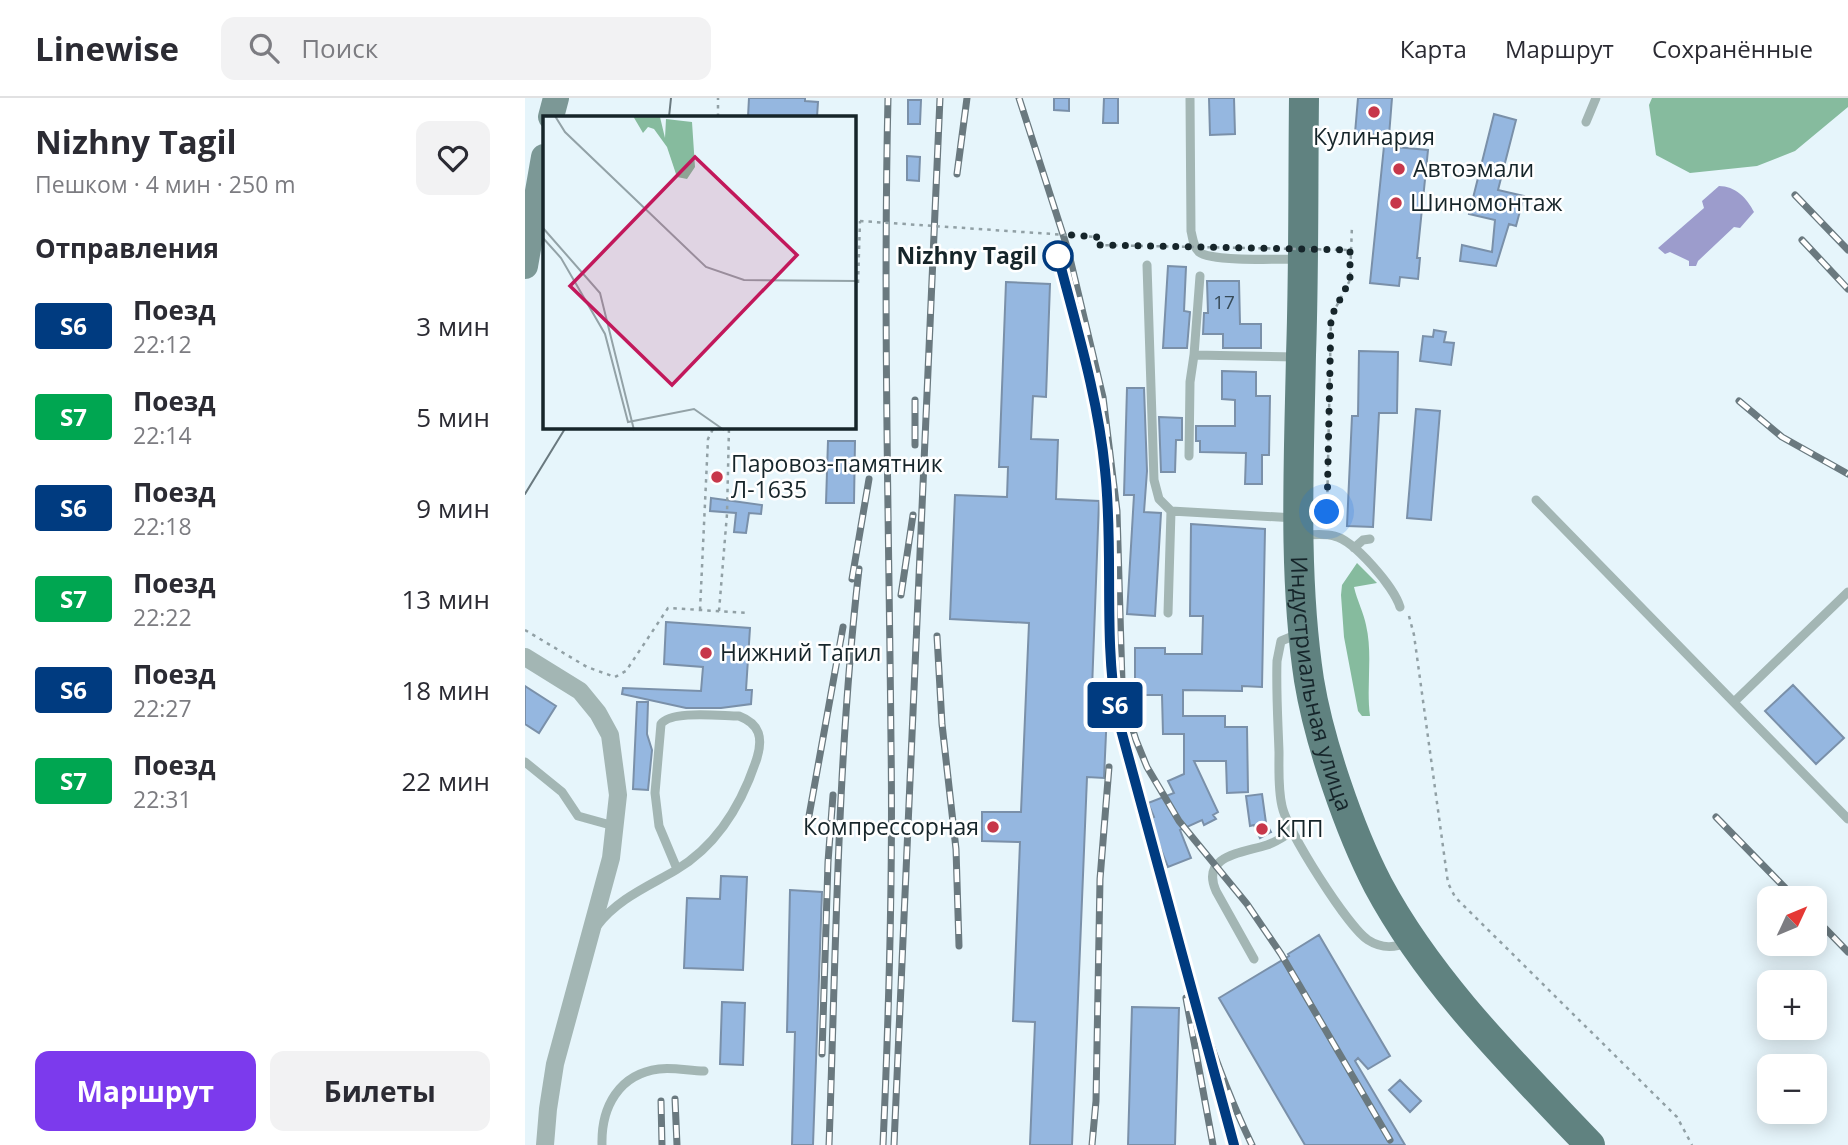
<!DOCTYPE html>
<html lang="ru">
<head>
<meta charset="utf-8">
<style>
  :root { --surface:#fff; --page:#f2f2f3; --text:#2b2b33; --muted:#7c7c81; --line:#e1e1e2; --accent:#7c3aed }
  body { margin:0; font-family:"Open Sans",sans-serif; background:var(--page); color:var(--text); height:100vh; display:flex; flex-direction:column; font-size:26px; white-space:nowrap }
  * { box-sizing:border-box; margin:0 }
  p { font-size:23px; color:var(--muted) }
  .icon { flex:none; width:38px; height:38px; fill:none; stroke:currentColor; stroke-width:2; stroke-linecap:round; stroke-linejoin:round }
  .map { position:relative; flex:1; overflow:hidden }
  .details { display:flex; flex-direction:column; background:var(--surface); width:525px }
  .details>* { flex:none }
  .badge { padding:0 14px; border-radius:5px; font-size:24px; line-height:46px }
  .needle { width:46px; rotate:46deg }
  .fabs { position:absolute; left:1232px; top:788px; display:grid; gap:14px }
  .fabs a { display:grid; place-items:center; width:70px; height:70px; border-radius:14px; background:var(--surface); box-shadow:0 4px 18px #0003; font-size:35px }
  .you { position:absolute; width:35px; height:35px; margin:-18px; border:5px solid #fff; border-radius:50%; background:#1a73e8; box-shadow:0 0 0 10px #1a73e833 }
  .map>.badge { position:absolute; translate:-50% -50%; box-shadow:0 0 0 4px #fff }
  h2 { padding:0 35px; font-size:26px; line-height:63px }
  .round { display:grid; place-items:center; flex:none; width:74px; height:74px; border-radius:14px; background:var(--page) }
  .headline { display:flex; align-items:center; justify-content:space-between; height:119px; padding:0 35px }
  h1 { font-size:33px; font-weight:700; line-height:52px }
  .primary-button { display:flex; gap:14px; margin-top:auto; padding:14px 35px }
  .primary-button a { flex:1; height:80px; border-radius:14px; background:var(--accent); color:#fff; font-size:28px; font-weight:700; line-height:80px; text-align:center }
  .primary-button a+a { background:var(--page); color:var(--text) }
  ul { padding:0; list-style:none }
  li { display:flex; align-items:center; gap:21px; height:91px; padding:0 35px }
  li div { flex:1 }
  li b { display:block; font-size:26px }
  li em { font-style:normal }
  li .badge { min-width:77px; font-weight:700; text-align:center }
  header { display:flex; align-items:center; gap:42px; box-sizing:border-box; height:98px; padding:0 35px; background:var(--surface); border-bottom:2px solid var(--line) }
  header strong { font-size:33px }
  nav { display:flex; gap:38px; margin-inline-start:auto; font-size:24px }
  .search { width:490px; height:63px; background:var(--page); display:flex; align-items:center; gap:18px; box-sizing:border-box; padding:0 24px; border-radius:14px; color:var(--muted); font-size:26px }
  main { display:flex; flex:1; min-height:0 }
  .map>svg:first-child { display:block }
  .forest { fill:#86bb9e }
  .water { fill:#9c9ccc }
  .building { fill:#95b7e0; stroke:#7a90a9; stroke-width:2 }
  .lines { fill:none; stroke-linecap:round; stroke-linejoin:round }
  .path { stroke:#91a0a5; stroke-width:2.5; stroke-dasharray:3.5 5; stroke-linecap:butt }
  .lane { stroke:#a3b6b4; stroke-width:9 }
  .street { stroke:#a3b6b4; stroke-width:18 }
  .secondary { stroke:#7c9896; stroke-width:26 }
  .primary { stroke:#608280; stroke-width:30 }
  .tram { stroke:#6a797f; stroke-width:2 }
  .rail-casing { stroke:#6a797f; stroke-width:7 }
  .rail { stroke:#fff; stroke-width:4.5; stroke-dasharray:13; stroke-linecap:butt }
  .path-bridge { stroke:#91a0a5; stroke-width:2.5; stroke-dasharray:3.5 5; stroke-linecap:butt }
  .line-casing { stroke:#fff; stroke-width:16 }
  .line { stroke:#003b80; stroke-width:10 }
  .walk { stroke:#16252a; stroke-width:7; stroke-dasharray:0 12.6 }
  .poi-dot { fill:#c7374a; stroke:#fff; stroke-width:2.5 }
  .stop-dot { fill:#fff; stroke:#003b80; stroke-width:3.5 }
  .labels { text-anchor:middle; stroke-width:5; stroke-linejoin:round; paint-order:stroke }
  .number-label { font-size:19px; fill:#364a58 }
  .poi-label { font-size:23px; fill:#16252a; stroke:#fff; text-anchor:start }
  .stop-label { font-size:23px; font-weight:bold; fill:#16252a; stroke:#fff; text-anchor:end }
  .street-label { font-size:23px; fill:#16252a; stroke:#fff }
  .inset-road { fill:none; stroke:#93a2a7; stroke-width:2 }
  .view { fill:#c2185b; fill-opacity:0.15; stroke:#c2185b; stroke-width:3.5 }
  .inset-edge { fill:none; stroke:#16252a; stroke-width:3.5 }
</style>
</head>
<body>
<header>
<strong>Linewise</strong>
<div class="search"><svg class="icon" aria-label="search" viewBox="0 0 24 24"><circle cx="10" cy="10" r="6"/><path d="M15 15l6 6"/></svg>Поиск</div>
<nav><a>Карта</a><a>Маршрут</a><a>Сохранённые</a></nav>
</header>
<main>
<section class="details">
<div class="headline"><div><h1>Nizhny Tagil</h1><p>Пешком · 4 мин · 250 m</p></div><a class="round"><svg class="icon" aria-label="heart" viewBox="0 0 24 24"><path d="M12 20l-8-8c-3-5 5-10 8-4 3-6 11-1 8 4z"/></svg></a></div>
<h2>Отправления</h2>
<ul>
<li><span class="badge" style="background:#003b80;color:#fff">S6</span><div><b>Поезд</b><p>22:12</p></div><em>3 мин</em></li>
<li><span class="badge" style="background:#00a651;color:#fff">S7</span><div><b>Поезд</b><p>22:14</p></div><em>5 мин</em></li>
<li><span class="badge" style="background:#003b80;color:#fff">S6</span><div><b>Поезд</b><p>22:18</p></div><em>9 мин</em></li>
<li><span class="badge" style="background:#00a651;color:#fff">S7</span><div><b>Поезд</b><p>22:22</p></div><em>13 мин</em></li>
<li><span class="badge" style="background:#003b80;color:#fff">S6</span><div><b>Поезд</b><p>22:27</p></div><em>18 мин</em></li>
<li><span class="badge" style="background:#00a651;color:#fff">S7</span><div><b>Поезд</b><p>22:31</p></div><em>22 мин</em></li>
</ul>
<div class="primary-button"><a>Маршрут</a><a>Билеты</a></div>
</section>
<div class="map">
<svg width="1323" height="1047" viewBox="0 0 1323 1047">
  <rect width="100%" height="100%" fill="#e6f5fb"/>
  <path class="forest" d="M1127 0H1323V9L1270 53 1232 68 1165 75 1131 57 1124 7Z
    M832 465 852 485 829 489C832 502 839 516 841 527 848 557 841 588 845 618H837L833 613 819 539 816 497 817 487Z"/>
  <path class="water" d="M1194 88C1210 88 1222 100 1229 114L1215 130 1209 129 1173 163 1171 168H1164V163L1145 154 1140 156 1133 150 1179 110 1177 103Z"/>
  <path class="building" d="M224 0H280V3L293 4 292 19H223Z
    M529 0H544V13L529 12Z
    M579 0H593V25H578Z
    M684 0H709L710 36 685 37Z
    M833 0H867L864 38 830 35Z
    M383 2H396L395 26H383Z
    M969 16 991 22 973 92 999 98 991 128 984 126 971 168 935 163 937 147 967 154 970 122 944 116Z
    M859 48 903 52 892 160H895L893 181 875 179 874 188 845 185Z
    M382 58 395 59 394 83 382 82Z
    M643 168 661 169 659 213 665 214 662 250H638Z
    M682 183H714L715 226H736V250H698V236H678L679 215H683Z
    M481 184 525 186 521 299 508 298 506 341 533 342 531 401 574 403 567 591H583L579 680 562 679 547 1047H505L510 924 488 923 495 744 457 743V714H496L504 525 425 521 430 397 482 399 483 369H474Z
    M909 232 921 234 919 244 929 245 926 267 895 263 898 238 908 239Z
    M834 253 873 254 872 315H854L848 429 822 428 827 318H833Z
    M697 273 731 274V298H745L744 357H737V386H720L721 355 675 354V343H671V328H710V302L697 301Z
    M602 290H619L622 373 619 414 636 415 630 518 602 516 609 397H599Z
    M891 311 915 313 906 422 882 420Z
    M634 319 657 320V342H651L650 374H636Z
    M303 343H330L329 405H301Z
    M186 400 237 407 236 416 224 415 221 435 209 434 211 415 185 413Z
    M666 426 740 431 737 589 717 588V593L658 592V618H700V629H722L723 694 702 695 701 663H669L693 714 688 717 691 721 679 727 677 722 655 732 666 760 643 769 624 721 629 719 623 705 649 695 643 683 659 676V636H638L637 597H610V550H640V556H677L678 518H665Z
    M141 524 225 530 221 592H227L226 606 196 610H161L97 596 98 590 176 593 178 569 139 566Z
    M1268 587 1319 640 1291 666 1240 613Z
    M0 588 31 608 14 635 0 626Z
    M112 604H123L122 636 127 652 123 692 108 691Z
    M737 696 741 725 746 734 735 740 729 727 725 728 721 698Z
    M196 778 222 779 218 872 159 870 162 800 195 801Z
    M265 792 297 794 288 1047H267L270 934H262Z
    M794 837 865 958 843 971 833 960 830 963 880 1047H780L694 900 764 858 763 856Z
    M197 904 220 905 218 967 195 966Z
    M607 909 654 910 650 1047H603Z
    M875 982 896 1003 885 1014 864 992Z"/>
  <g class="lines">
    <path class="path" d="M193 19V0
      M333 185 335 123
      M811 425 802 414 806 219 825 182 827 127
      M175 512 183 341 189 329
      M194 513 202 416 204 329
      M884 518 889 537 923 785 930 799 1152 1019 1167 1047
      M0 532 62 569 90 579 101 573 143 510 224 515"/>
    <path class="lane" d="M665 0 666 133C668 141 668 148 674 154 686 164 756 161 775 161
      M1061 24 1071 0
      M622 167 629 382 634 401 646 413
      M675 178 669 257 771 259
      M664 358 665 284 669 257
      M1011 402 1323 721
      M776 437C787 437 800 435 809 438 829 442 869 489 875 509
      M829 450 838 442 845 441
      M643 515 646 413 770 420
      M773 536 756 543 752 563C751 594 753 624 754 654 754 672 753 691 757 708 762 733 823 829 843 842 857 851 870 850 884 844
      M1210 603 1323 494
      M0 664 37 694 53 718 89 728
      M72 828C92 801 124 788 151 772 193 747 217 706 232 660 238 640 235 626 214 618 196 618 146 612 136 626L130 695 134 728 152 771
      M729 861 691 793C675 757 718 755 742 747 751 744 758 739 766 734
      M77 1047C76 1009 94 976 134 971 148 969 165 973 179 973"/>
    <path class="street" d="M0 559 55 593 73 615 85 637 93 697 86 760 30 966 23 1011 20 1047"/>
    <path class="secondary" d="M26 19 31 0
      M0 168 19 59"/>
    <path class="primary" id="s1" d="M779 0C778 86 779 171 776 257 774 363 768 477 784 582 794 643 824 731 853 787 906 886 988 966 1065 1047"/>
    <path class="tram" d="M144 19 146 0
      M0 396 41 329"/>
    <defs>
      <path id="rail" d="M494 0 543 152 578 299 592 413 597 584 602 614 611 642 622 669 654 723 722 806 756 856 865 1042
        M432 76 442 0
        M1270 97 1323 152
        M1277 142 1323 191
        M533 158 563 277
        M390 302V347
        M1214 303 1257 339 1323 376
        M327 481 344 381
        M376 497 388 417
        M412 538 417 626 431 751 434 848
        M588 593C598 653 617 711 633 769 659 864 684 958 727 1047
        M1191 719 1270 800
        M282 729 318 529
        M1290 820 1323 854
        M661 900 688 1047
        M297 956 303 764 308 697
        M694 992 709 1047
        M150 1001 152 1047
        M136 1003 137 1047
        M304 1047C311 855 312 662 334 471
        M358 1047C364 913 368 779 366 645 364 430 358 215 363 0
        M369 1047 415 0
        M567 1047 571 1003 575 781 584 669"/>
    </defs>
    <use href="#rail" class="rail-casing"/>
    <use href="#rail" class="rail"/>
    <path class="path-bridge" d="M335 123 572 139 571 147 825 152"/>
  </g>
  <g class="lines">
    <defs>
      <path id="line" d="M533 158C551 228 573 299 580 372 589 454 578 536 592 617L709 1047"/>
    </defs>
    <use href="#line" class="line-casing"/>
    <use href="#line" class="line"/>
    <path class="walk" d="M533 158 546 137 572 139 571 147 825 152V182L806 219 802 414"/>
  </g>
  <g class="poi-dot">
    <circle cx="849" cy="14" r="7"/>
    <circle cx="874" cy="71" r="7"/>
    <circle cx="871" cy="105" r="7"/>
    <circle cx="192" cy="379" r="7"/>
    <circle cx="181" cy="555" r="7"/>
    <circle cx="468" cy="729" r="7"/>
    <circle cx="737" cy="731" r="7"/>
  </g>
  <circle class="stop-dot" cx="533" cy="158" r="14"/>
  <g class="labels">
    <g class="number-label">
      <text x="699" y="211">17</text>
    </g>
    <g class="poi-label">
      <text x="849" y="47" text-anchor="middle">Кулинария</text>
      <text x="888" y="79">Автоэмали</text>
      <text x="885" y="113">Шиномонтаж</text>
      <text x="206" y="374">Паровоз-памятник<tspan x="206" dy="26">Л-1635</tspan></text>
      <text x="195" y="563">Нижний Тагил</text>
      <text x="454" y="737" text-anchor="end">Компрессорная</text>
      <text x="751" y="739">КПП</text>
    </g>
    <g class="stop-label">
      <text x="512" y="166">Nizhny Tagil</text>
    </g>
    <g class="street-label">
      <text dy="8" stroke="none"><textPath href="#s1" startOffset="588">Индустриальная улица</textPath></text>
    </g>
  </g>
  <g transform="translate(18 18)">
    <rect width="313" height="313" fill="#e6f5fb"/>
    <path d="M90 0 117 1 122 22 123 3 149 6 152 51 144 63 134 61 124 31 111 13 105 11 100 17Z" fill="#86bb9e"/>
    <path class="inset-road" d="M12 0 22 16 163 151 201 164 314 165M0 112 57 177 91 314M0 122 18 142 62 218 85 306 151 293 181 314"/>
    <path class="view" d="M152 41 254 139 129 269 27 170Z"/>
    <rect width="313" height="313" class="inset-edge"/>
  </g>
</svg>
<div class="fabs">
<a><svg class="needle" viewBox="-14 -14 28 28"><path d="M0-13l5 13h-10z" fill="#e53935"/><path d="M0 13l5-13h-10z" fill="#7c7c81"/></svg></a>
<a>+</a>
<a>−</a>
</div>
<div class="you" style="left:802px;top:414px"></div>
<b class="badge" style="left:590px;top:607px;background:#003b80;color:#fff">S6</b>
</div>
</main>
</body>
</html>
